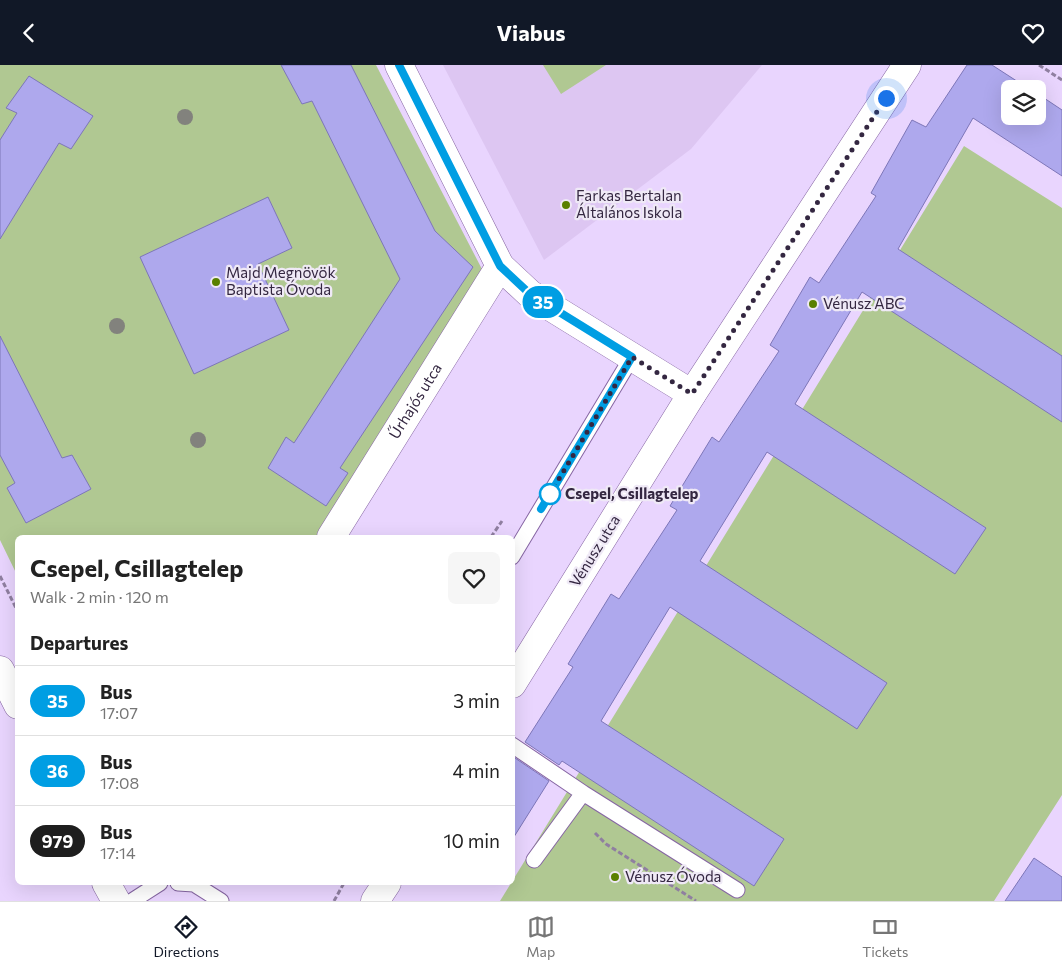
<!DOCTYPE html>
<html lang="en">
<head>
<meta charset="utf-8">
<style>
  :root { --surface:#fff; --page:#f6f6f6; --text:#222; --muted:#767676; --line:#e0e0e0; --accent:#111827 }
  body { margin:0; font-family:Commissioner,sans-serif; background:var(--page); color:var(--text); height:100vh; display:flex; flex-direction:column; font-size:19px; white-space:nowrap }
  * { box-sizing:border-box; margin:0 }
  p { font-size:16px; color:var(--muted) }
  .icon { flex:none; width:28px; height:28px; fill:none; stroke:currentColor; stroke-width:2; stroke-linecap:round; stroke-linejoin:round }
  .map { position:relative; flex:1; overflow:hidden }
  .panel { position:absolute; left:15px; top:470px; width:500px; height:350px; display:flex; flex-direction:column; background:var(--surface); border-radius:8px; box-shadow:0 5px 20px #0002 }
  .panel>* { flex:none }
  .badge { padding:0 10px; border-radius:16px; font-size:18px; line-height:32px }
  .fabs { position:absolute; left:1001px; top:15px; display:grid; gap:10px }
  .fabs a { display:grid; place-items:center; width:45px; height:45px; border-radius:8px; background:var(--surface); box-shadow:0 5px 20px #0002; font-size:25px }
  .you { position:absolute; width:25px; height:25px; margin:-12px; border:4px solid #fff; border-radius:50%; background:#1a73e8; box-shadow:0 0 0 8px #1a73e833 }
  .map>.badge { position:absolute; translate:-50% -50%; box-shadow:0 0 0 2px #fff }
  h2 { padding:0 15px; font-size:19px; line-height:45px }
  .round { display:grid; place-items:center; flex:none; width:52px; height:52px; border-radius:8px; background:var(--page) }
  .headline { display:flex; align-items:center; justify-content:space-between; height:85px; padding:0 15px }
  h1 { font-size:24px; font-weight:700; line-height:38px }
  ul { padding:0; list-style:none }
  li { display:flex; align-items:center; gap:15px; height:70px; padding:0 15px; border-top:1px solid var(--line) }
  li div { flex:1 }
  li b { display:block; font-size:19px }
  li em { font-style:normal }
  li .badge { min-width:55px; font-weight:700; text-align:center }
  header { display:flex; justify-content:space-between; align-items:center; height:65px; padding:0 15px; background:var(--accent); color:#fff; font-size:22px; font-weight:700 }
  .dock { display:flex; justify-content:space-around; align-items:center; height:70px; border-top:1px solid var(--line); background:var(--surface); font-size:14px; color:var(--muted) }
  .dock a { display:grid; justify-items:center; gap:2px }
  .dock .on { color:var(--accent) }
  .map>svg:first-child { display:block }
  .built { fill:#ddc6f2 }
  .green { fill:#b0c892 }
  .building { fill:#aea8ed; stroke:#7d76b8 }
  .lines { fill:none; stroke-linecap:round; stroke-linejoin:round }
  .service-casing { stroke:#8666a3; stroke-width:17 }
  .minor-casing { stroke:#8666a3; stroke-width:29 }
  .tertiary-casing { stroke:#8666a3; stroke-width:29 }
  .path { stroke:#8f7fa0; stroke-width:3; stroke-dasharray:5 2.5; stroke-linecap:butt }
  .service { stroke:#fff; stroke-width:15 }
  .minor { stroke:#fff; stroke-width:28 }
  .tertiary { stroke:#fff; stroke-width:28 }
  .tree { fill:#82827d }
  .line-casing { stroke:#fff; stroke-width:11 }
  .line { stroke:#009ee3; stroke-width:8 }
  .walk { stroke:#342741; stroke-width:5; stroke-dasharray:0 9 }
  .poi-dot { fill:#598000; stroke:#efe9f6; stroke-width:2 }
  .stop-dot { fill:#fff; stroke:#009ee3; stroke-width:2.5 }
  .labels { text-anchor:middle; stroke-width:4.5; stroke-linejoin:round; paint-order:stroke }
  .poi-label { font-size:15px; fill:#342741; stroke:#efe9f6; text-anchor:start }
  .street-label { font-size:15px; fill:#342741; stroke:#efe9f6 }
  .stop-label { font-size:15px; font-weight:bold; fill:#342741; stroke:#efe9f6; text-anchor:start }
</style>
</head>
<body>
<header><svg class="icon" aria-label="back" viewBox="0 0 24 24"><path d="M15 5l-7 7 7 7"/></svg>Viabus<svg class="icon" aria-label="heart" viewBox="0 0 24 24"><path d="M12 20l-8-8c-3-5 5-10 8-4 3-6 11-1 8 4z"/></svg></header>
<div class="map">
<svg width="1062" height="836" viewBox="0 0 1062 836">
  <rect width="100%" height="100%" fill="#e9d5fe"/>
  <path class="built" d="M443 0H762L691 84 544 195Z"/>
  <path class="green" d="M0 0H376L484 208 316 472H18L17 510 0 475Z
    M543 0H606L561 29Z
    M964 81 1062 143V730L994 836H500Z"/>
  <path class="building" d="M281 0H351L435 166 473 202 340 403 348 408 326 441 268 403 286 372 294 378 400 214 312 36 302 39Z
    M967 0H992L1029 24H1010V51H1038V29L1062 45V111L973 53 898 184 1062 291V357L862 227 795 339 986 463 955 509 767 387 700 496 887 618 857 664 670 542 601 656 784 774 754 821 562 696 559 700 525 677 573 602 568 599 611 529 619 534 677 445 670 441 712 372 719 377 779 286 770 280 810 212 819 218 876 131 871 128 912 55 926 62Z
    M29 11 93 51 71 84 59 78 0 174V75L17 48 6 43Z
    M268 132 292 183 258 199 289 265 194 309 140 192Z
    M0 271 62 393 72 390 91 424 26 458 7 423 15 418 0 390Z
    M515 693 549 716 512 775V696Z
    M1034 793 1062 812V836H1005Z"/>
  <g class="lines">
    <defs>
      <path id="service" d="M512 492 632 292
        M512 680 583 728 534 795
        M583 728 737 825
        M178 818 194 819 221 836
        M132 836 160 818"/>
      <g id="minor">
        <path d="M692 329 907 0"/>
        <path id="s1" d="M331 472 500 201"/>
      </g>
      <path id="tertiary" d="M399 0 500 201 530 229 692 329 512 619
        M0 605 18 640
        M106 818 116 836
        M375 836 387 818"/>
    </defs>
    <use href="#service" class="service-casing"/>
    <use href="#minor" class="minor-casing"/>
    <use href="#tertiary" class="tertiary-casing"/>
    <path class="path" d="M1039 0 1062 15
      M491 472 502 456
      M0 511 18 547
      M595 768 606 779 696 836
      M334 836 344 818"/>
    <use href="#service" class="service"/>
    <use href="#minor" class="minor"/>
    <use href="#tertiary" class="tertiary"/>
  </g>
  <g class="tree">
    <circle cx="185" cy="52" r="8"/>
    <circle cx="117" cy="261" r="8"/>
    <circle cx="198" cy="375" r="8"/>
  </g>
  <g class="lines">
    <defs>
      <path id="line" d="M399 0 500 201 530 229 632 292 541 444"/>
    </defs>
    <use href="#line" class="line-casing"/>
    <use href="#line" class="line"/>
    <path class="walk" d="M550 429 632 292 692 329 886 33"/>
  </g>
  <g class="poi-dot">
    <circle cx="566" cy="140" r="5"/>
    <circle cx="216" cy="217" r="5"/>
    <circle cx="813" cy="239" r="5"/>
    <circle cx="615" cy="812" r="5"/>
  </g>
  <circle class="stop-dot" cx="550" cy="429" r="10"/>
  <g class="labels">
    <g class="poi-label">
      <text x="576" y="136">Farkas Bertalan<tspan x="576" dy="17">Általános Iskola</tspan></text>
      <text x="226" y="213">Majd Megnövök<tspan x="226" dy="17">Baptista Óvoda</tspan></text>
      <text x="823" y="244">Vénusz ABC</text>
      <text x="625" y="817">Vénusz Óvoda</text>
    </g>
    <g class="street-label">
      <text dy="5" stroke="none"><textPath href="#s1" startOffset="160">Űrhajós utca</textPath></text>
      <text transform="translate(595 486) rotate(-58)" y="5">Vénusz utca</text>
    </g>
    <g class="stop-label">
      <text x="565" y="434">Csepel, Csillagtelep</text>
    </g>
  </g>
</svg>
<div class="fabs">
<a><svg class="icon" aria-label="layers" viewBox="0 0 24 24"><path d="M12 4l9 5-9 5-9-5zM3 14l9 5 9-5"/></svg></a>
</div>
<div class="you" style="left:886px;top:33px"></div>
<b class="badge" style="left:543px;top:237px;background:#009ee3;color:#fff">35</b>
<section class="panel">
<div class="headline"><div><h1>Csepel, Csillagtelep</h1><p>Walk · 2 min · 120 m</p></div><a class="round"><svg class="icon" aria-label="heart" viewBox="0 0 24 24"><path d="M12 20l-8-8c-3-5 5-10 8-4 3-6 11-1 8 4z"/></svg></a></div>
<h2>Departures</h2>
<ul>
<li><span class="badge" style="background:#009ee3;color:#fff">35</span><div><b>Bus</b><p>17:07</p></div><em>3 min</em></li>
<li><span class="badge" style="background:#009ee3;color:#fff">36</span><div><b>Bus</b><p>17:08</p></div><em>4 min</em></li>
<li><span class="badge" style="background:#1e1e1e;color:#fff">979</span><div><b>Bus</b><p>17:14</p></div><em>10 min</em></li>
</ul>
</section>
</div>
<nav class="dock">
<a class="on"><svg class="icon" aria-label="directions" viewBox="0 0 24 24"><path d="M12 3l9 9-9 9-9-9zM9 14v-3h6M13 9l2 2-2 2"/></svg>Directions</a>
<a><svg class="icon" aria-label="map" viewBox="0 0 24 24"><path d="M3 6l6-2 6 2 6-2v14l-6 2-6-2-6 2zM9 4v14M15 6v14"/></svg>Map</a>
<a><svg class="icon" aria-label="tickets" viewBox="0 0 24 24"><path d="M3 7h18v10H3zM15 7v10"/></svg>Tickets</a>
</nav>
</body>
</html>
